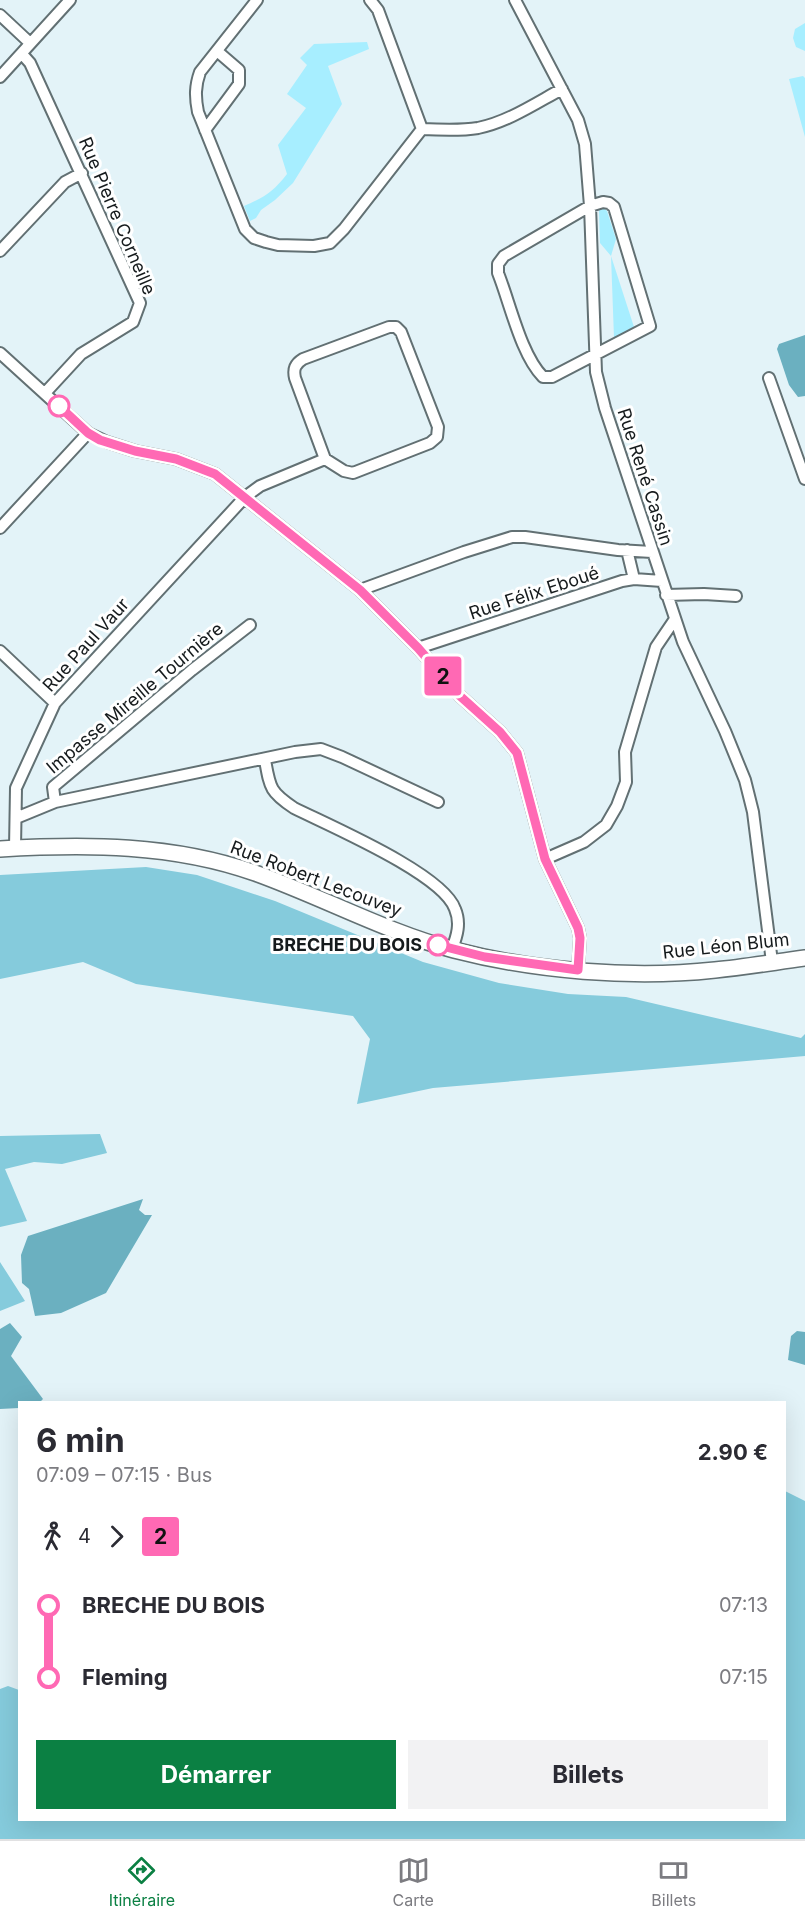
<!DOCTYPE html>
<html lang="fr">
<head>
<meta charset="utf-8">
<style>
  :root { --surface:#fff; --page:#f2f2f3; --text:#2b2b33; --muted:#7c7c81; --line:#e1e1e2; --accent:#0b8043 }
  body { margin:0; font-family:Inter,sans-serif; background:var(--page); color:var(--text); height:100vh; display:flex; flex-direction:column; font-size:22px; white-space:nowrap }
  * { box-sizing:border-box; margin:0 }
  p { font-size:20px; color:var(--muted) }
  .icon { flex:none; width:33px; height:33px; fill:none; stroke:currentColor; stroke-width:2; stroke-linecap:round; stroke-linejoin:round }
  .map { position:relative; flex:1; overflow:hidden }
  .sheet { position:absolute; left:18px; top:1401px; width:768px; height:420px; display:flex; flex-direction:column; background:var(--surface); border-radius:0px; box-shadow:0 6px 24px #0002 }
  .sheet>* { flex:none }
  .badge { padding:0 12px; border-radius:4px; font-size:21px; line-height:39px }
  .map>.badge { position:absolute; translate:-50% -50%; box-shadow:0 0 0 3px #fff }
  .legs { display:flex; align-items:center; gap:9px; height:66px; padding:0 18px; font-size:20px }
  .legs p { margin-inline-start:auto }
  .summary { display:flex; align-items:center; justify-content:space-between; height:102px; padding:0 18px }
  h1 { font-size:33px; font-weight:700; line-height:45px }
  .button { display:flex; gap:12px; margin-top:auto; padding:12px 18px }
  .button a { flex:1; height:69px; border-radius:0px; background:var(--accent); color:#fff; font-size:24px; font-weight:700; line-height:69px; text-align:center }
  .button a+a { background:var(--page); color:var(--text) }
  ul { padding:0 18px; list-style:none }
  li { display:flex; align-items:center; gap:21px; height:72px; font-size:22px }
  li i { display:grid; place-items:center; width:9px; height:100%; margin:0 8px; background:currentColor }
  li i::after { content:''; width:15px; height:15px; margin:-8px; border:4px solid; border-radius:50%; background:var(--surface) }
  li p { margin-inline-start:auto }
  li:first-child i { background:linear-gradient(#0000 50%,currentColor 0) }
  li:last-child i { background:linear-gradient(currentColor 50%,#0000 0) }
  .dock { display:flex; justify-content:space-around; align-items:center; height:84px; border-top:2px solid var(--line); background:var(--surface); font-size:16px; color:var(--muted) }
  .dock a { display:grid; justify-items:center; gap:3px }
  .dock .selected { color:var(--accent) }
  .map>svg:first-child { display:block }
  .green { fill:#a7eeff }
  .forest { fill:#85cbdc }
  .water { fill:#6bb0c0 }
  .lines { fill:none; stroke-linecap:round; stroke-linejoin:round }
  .street-casing { stroke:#627073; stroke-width:14 }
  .secondary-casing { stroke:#627073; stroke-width:18 }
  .street { stroke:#fff; stroke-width:10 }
  .secondary { stroke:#fff; stroke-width:15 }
  .line-1-casing { stroke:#fff; stroke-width:14 }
  .line-1 { stroke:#ff69b4; stroke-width:9 }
  .stop-1-dot { fill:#fff; stroke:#ff69b4; stroke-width:3 }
  .labels { text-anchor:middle; stroke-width:6; stroke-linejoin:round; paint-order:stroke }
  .street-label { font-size:18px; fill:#151a1c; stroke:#fff }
  .stop-label { font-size:18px; font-weight:bold; fill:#151a1c; stroke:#fff; text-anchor:end }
</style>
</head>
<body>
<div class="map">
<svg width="805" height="1839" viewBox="0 0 805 1839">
  <rect width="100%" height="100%" fill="#e3f3f8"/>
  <path class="green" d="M805 23V51L796 47 793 38 795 29Z
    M367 42 369 49 328 66 342 104 293 183 275 200 261 210 256 218 250 221 244 206C265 197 273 192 287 174L278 145 306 108 287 94 307 65 300 58 314 44Z
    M803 76 805 78V137L789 79Z
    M603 207 607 211 616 239 611 256 634 327 614 338 611 256 600 243 599 210Z"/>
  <path class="forest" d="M146 867 197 875 275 901 423 962 499 983 568 994 626 997 801 1038 805 1034V1056L433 1088 357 1104 370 1039 353 1016 136 984 83 962 0 979V875Z
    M100 1134 107 1153 62 1164 34 1162 5 1169 27 1221 0 1227V1136Z
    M0 1262 25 1301 0 1311Z
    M785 1491 805 1501V1839H0V1689L8 1686 19 1690 20 1820H784Z"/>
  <path class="water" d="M805 335V396L798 397 789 385 777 349 779 344Z
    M143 1199 139 1210 145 1215H152L106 1293 61 1313 35 1316 29 1289 22 1283 21 1255 28 1236Z
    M10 1323 22 1337 11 1356 43 1399 40 1402H20L19 1408 0 1409V1329Z
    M797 1331 805 1332V1365L788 1360 791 1336Z"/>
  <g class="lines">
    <defs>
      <path id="street" d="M257 0 200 72C195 86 195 97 198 112L245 229 254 238 266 242 278 245 314 246 330 243 344 229 422 129
        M370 0 378 10 422 129C441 130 460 131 478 128 508 122 536 103 562 89
        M515 0 578 120 585 144 590 206 596 372 605 408 683 642 725 731 745 780 753 812 772 962
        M0 15 30 43
        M22 54 30 63 140 303 133 322 81 354 45 393
        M0 77 70 0
        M205 130 239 84V70L217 51
        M603 202 609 203 614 207 650 326 552 377H543C521 355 510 303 498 273V264L504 256 590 206Z
        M0 251 65 182 82 173
        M0 353 88 433 107 442 135 451 176 459 215 474 360 590 418 648 460 696 500 732 517 753 545 859 578 928 580 938 578 970
        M769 378 805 479
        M0 528 88 433
        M627 550 634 579
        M360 590 464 552 512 537H525L618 550 652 552
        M666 595 704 594 736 596
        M418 648 622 581 634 579 662 581
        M0 651 55 703
        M265 760C270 788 270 792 294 808 330 826 443 874 455 909 461 923 457 936 452 949
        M55 802 53 787 192 670 250 625
        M16 818 55 802 295 752 321 749 342 757 438 802
        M15 848 16 788 55 703 245 497 260 486 325 459 295 378C293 369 295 364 303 359L389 327H396L401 332 438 427 437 437 430 443 353 473 344 471 325 459
        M545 859 584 842 606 825 617 806 626 782 625 752 656 647 675 619"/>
      <path id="secondary" d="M0 849C86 844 173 844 255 873 322 897 386 932 454 950 535 971 632 979 715 970 745 967 775 962 805 958"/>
    </defs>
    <use href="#street" class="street-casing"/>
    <use href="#secondary" class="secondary-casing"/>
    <use href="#street" class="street"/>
    <use href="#secondary" class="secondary"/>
  </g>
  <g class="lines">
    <defs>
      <path id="line-1" d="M59 406 88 433 100 440 135 451 176 459 215 474 360 590 418 648 460 696 500 732 517 753 545 859 578 928 580 938 578 970 485 957 438 945"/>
    </defs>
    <use href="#line-1" class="line-1-casing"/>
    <use href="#line-1" class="line-1"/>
  </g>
  <g class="stop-1-dot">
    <circle cx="59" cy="406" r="10"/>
    <circle cx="438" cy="945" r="10"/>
  </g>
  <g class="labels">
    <g class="street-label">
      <text transform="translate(117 216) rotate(67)" y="6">Rue Pierre Corneille</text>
      <text transform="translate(645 477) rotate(72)" y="6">Rue René Cassin</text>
      <text transform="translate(534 593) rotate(-18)" y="6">Rue Félix Eboué</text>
      <text transform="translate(86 645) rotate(-48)" y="6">Rue Paul Vaur</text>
      <text transform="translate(135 698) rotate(-40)" y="6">Impasse Mireille Tournière</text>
      <text transform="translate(316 879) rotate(21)" y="6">Rue Robert Lecouvey</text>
      <text transform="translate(726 946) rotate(-6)" y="6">Rue Léon Blum</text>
    </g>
    <g class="stop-label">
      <text x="422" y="951">BRECHE DU BOIS</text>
    </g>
  </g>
</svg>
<b class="badge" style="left:443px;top:676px;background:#ff69b4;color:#111">2</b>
<section class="sheet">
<div class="summary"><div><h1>6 min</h1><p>07:09 – 07:15 · Bus</p></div><b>2.90 €</b></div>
<div class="legs"><svg class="icon" aria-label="walk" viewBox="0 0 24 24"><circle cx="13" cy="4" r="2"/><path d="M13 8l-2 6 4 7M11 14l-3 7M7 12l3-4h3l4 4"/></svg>4<svg class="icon" aria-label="forward" viewBox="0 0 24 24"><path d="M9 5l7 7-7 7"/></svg><b class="badge" style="background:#ff69b4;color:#111">2</b></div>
<ul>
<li><i style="color:#ff69b4"></i><b>BRECHE DU BOIS</b><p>07:13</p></li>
<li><i style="color:#ff69b4"></i><b>Fleming</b><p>07:15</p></li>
</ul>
<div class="button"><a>Démarrer</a><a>Billets</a></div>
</section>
</div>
<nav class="dock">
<a class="selected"><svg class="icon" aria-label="directions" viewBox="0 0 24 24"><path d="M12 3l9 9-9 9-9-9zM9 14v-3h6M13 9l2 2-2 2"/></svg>Itinéraire</a>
<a><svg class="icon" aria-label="map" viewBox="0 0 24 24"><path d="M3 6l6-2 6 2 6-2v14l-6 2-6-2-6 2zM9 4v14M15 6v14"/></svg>Carte</a>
<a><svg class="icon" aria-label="tickets" viewBox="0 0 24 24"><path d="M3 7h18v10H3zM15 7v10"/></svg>Billets</a>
</nav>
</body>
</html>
